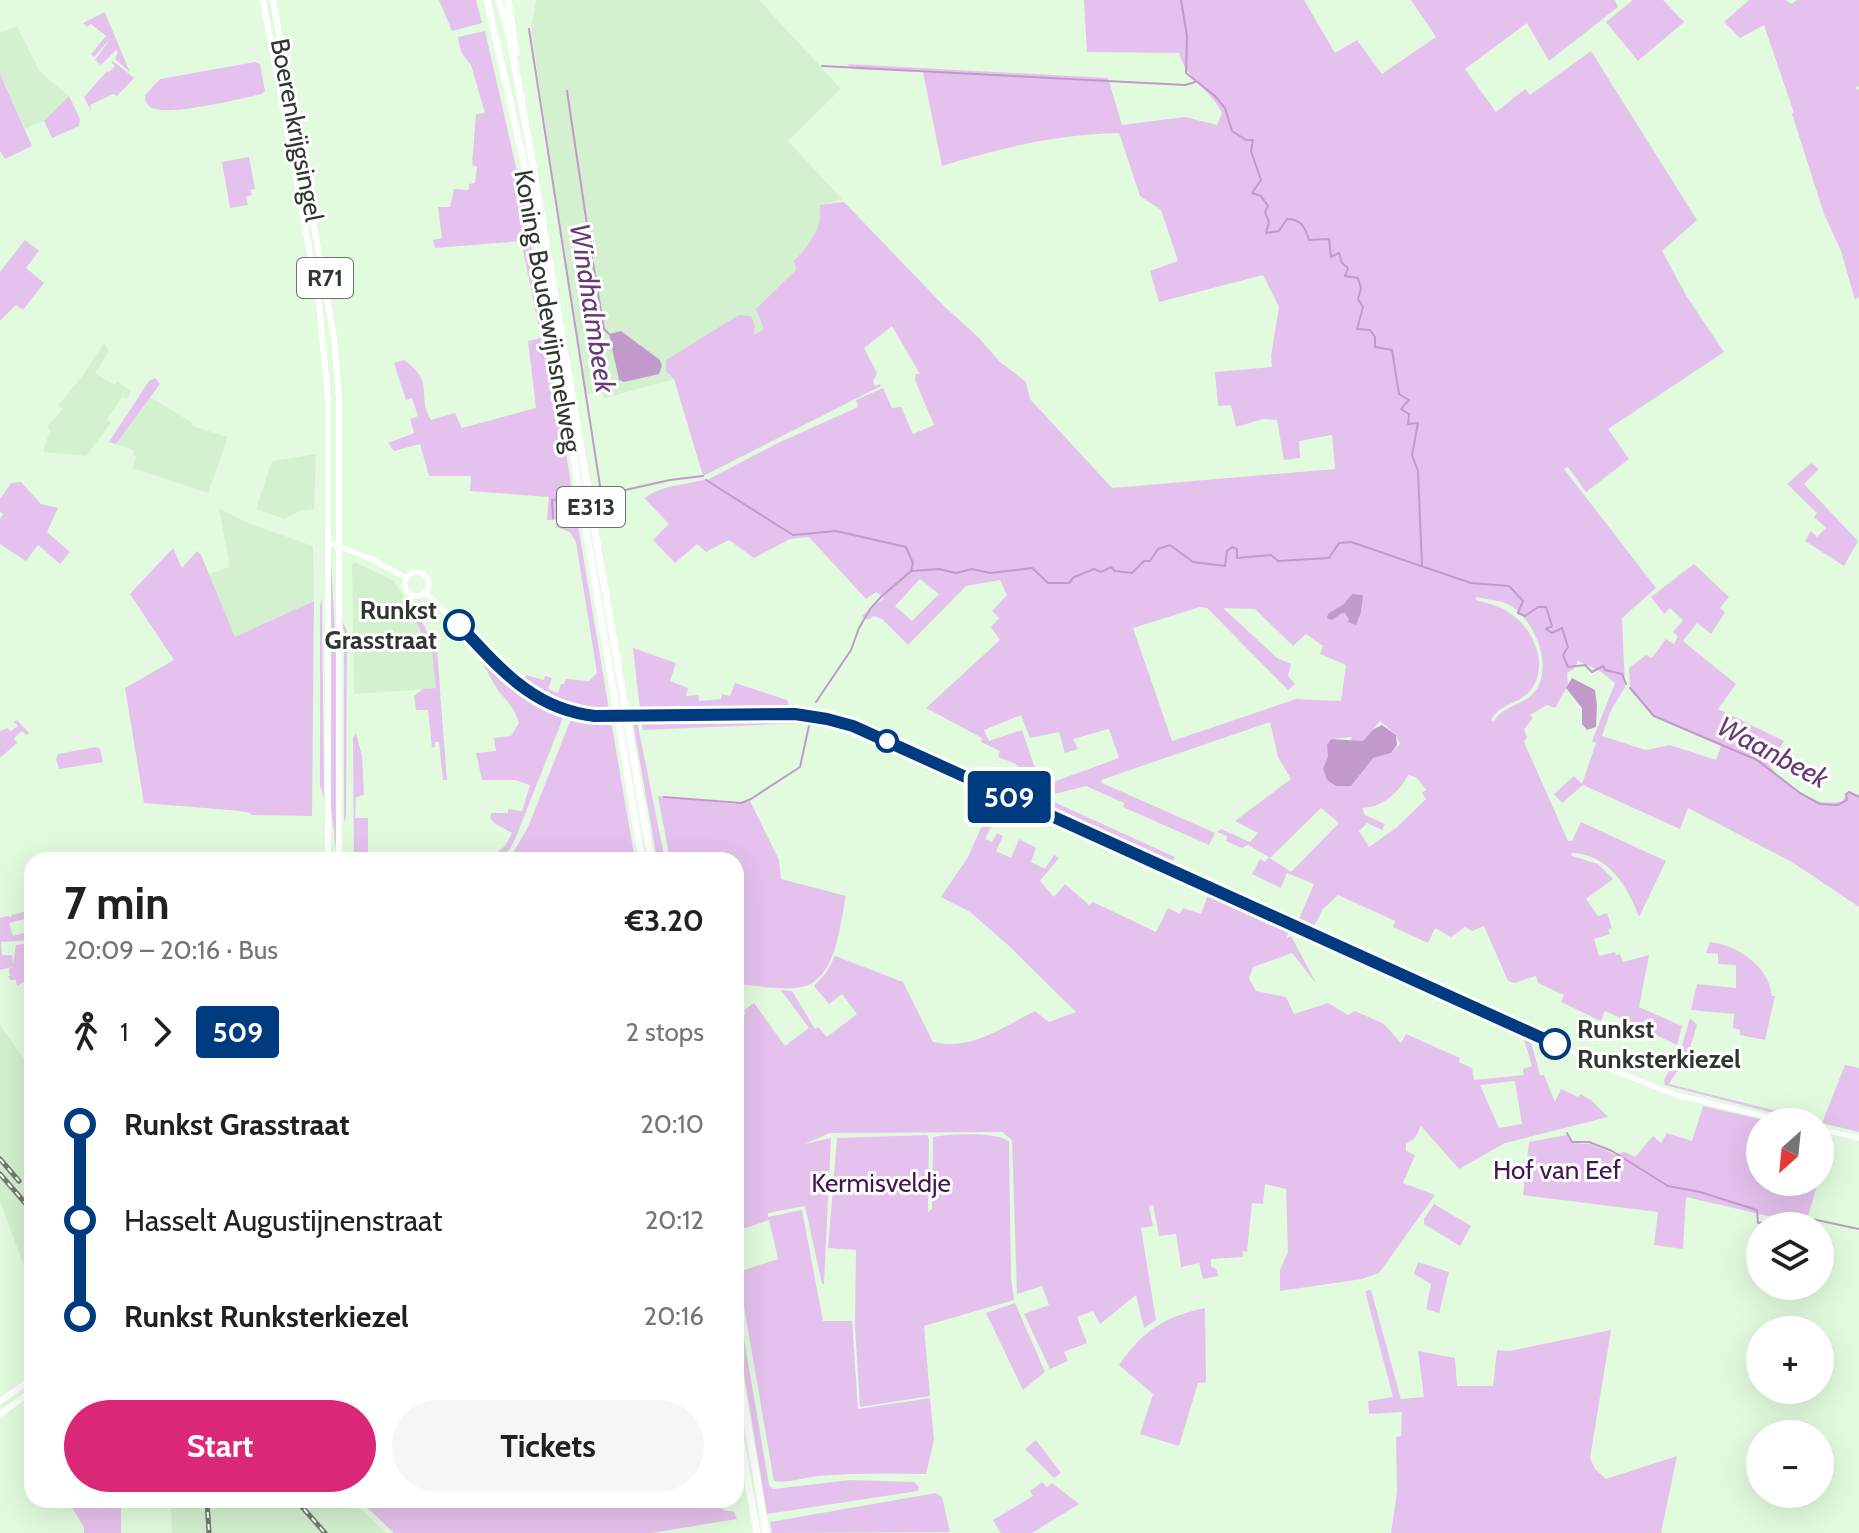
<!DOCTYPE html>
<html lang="en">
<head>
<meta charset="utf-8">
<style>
  :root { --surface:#fff; --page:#f6f6f6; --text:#202124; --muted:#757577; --accent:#db2777 }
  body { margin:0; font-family:Cabin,sans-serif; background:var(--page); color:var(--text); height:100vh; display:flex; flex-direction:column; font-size:30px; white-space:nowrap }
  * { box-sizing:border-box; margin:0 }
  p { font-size:26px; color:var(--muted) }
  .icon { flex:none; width:44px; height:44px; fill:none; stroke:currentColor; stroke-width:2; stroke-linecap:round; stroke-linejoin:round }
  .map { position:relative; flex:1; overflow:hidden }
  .sheet { position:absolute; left:24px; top:852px; width:720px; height:656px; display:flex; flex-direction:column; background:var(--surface); border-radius:24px; box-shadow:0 8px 32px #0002 }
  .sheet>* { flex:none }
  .badge { padding:0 16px; border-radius:6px; font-size:28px; line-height:52px }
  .needle { width:52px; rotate:207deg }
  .buttons { position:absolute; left:1746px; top:1108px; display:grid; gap:16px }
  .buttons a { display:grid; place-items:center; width:88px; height:88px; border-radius:50%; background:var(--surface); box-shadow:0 8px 32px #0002; font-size:40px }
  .map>.badge { position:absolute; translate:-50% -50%; box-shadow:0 0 0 4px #fff }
  .legs { display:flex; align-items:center; gap:12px; height:88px; padding:0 40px; font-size:26px }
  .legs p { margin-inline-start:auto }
  .head { display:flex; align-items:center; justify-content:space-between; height:136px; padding:0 40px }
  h1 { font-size:44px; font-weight:700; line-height:60px }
  .cta { display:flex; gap:16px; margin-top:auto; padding:16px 40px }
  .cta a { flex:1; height:92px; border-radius:48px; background:var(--accent); color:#fff; font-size:32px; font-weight:700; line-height:92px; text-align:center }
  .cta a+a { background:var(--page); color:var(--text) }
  ul { padding:0 40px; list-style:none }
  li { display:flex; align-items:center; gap:28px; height:96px; font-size:30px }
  li i { display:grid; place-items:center; width:12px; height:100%; margin:0 10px; background:currentColor }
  li i::after { content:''; width:20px; height:20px; margin:-10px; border:6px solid; border-radius:50%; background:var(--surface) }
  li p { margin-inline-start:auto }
  li:first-child i { background:linear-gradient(#0000 50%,currentColor 0) }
  li:last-child i { background:linear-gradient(currentColor 50%,#0000 0) }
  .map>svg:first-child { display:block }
  .built { fill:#d3f1cf }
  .green { fill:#e5c2ee; fill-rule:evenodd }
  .water { fill:#c19acb }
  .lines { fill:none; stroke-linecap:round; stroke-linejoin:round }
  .stream { stroke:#c19acb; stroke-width:2 }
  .tertiary { stroke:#fff; stroke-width:5 }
  .trunk { stroke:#fff; stroke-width:6 }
  .motorway { stroke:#fff; stroke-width:7 }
  .rail-casing { stroke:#6d7c6b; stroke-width:5 }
  .rail { stroke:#fff; stroke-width:2; stroke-dasharray:6; stroke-linecap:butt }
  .line-1-casing { stroke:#fff; stroke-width:18 }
  .line-1 { stroke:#003b80; stroke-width:12 }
  .stop-1-dot { fill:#fff; stroke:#003b80; stroke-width:4 }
  .labels { text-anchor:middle; stroke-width:6; stroke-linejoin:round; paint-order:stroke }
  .shield { fill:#fff; stroke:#6d746d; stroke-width:2 }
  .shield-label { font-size:24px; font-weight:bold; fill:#2f382e }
  .street-label { font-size:26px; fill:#2f382e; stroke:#fff }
  .stop-label { font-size:26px; font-weight:bold; fill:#2f382e; stroke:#fff; text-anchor:end }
  .park-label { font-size:26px; fill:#451551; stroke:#fff }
  .water-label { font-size:28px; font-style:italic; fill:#693977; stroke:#fff }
</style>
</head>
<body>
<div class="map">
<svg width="1859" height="1533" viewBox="0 0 1859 1533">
  <rect width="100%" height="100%" fill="#e2fbde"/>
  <path class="built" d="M536 0H759L841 89 788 141 842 199 820 206 822 218 819 228 813 240 794 261 803 301 757 310 765 329 682 377 605 398 601 391 585 394 531 28Z
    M17 26 40 72 69 96 48 119 25 129 0 74V33Z
    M104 343 109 351 95 373 115 385 117 381 131 391 127 399 122 397 107 419 111 423 86 456 43 452 50 430 47 427 63 409 58 406 83 375Z
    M150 397 193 423 192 426 228 437 208 493 133 468 136 457 133 455 134 450 116 444Z
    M316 454 314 509 300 511 285 519 256 509 272 461Z
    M219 509 253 525 313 546 314 601 235 638 209 574 230 567Z
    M355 562 394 581 409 604 417 606 421 619 438 652 440 688 354 694 352 564Z
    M0 1025 32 1070V1287L0 1202Z
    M171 1500H351L386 1533H172Z"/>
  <path class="green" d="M439 0H476L482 23 452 31Z
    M1084 0H1304L1335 53 1357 40 1382 74 1436 37 1411 0H1615L1618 7 1549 61 1527 23 1465 69 1496 112 1525 89 1530 95 1591 51 1697 220 1662 251 1687 297 1724 352 1608 429 1629 459 1586 492 1568 467 1564 469 1656 588 1622 618 1625 687 1611 710 1602 736 1646 750 1670 745 1716 760 1721 746 1652 716 1630 687 1629 668 1646 655 1652 658 1666 639 1674 644 1678 636 1673 632 1683 620 1670 608 1664 614 1651 597 1694 564 1729 597 1720 608 1725 612 1711 634 1697 623 1683 641 1736 684 1718 709 1784 741 1770 766C1786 787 1815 809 1842 801L1849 791 1859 795V907L1792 862 1688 808 1680 829 1583 785 1562 803 1554 794 1574 776 1582 784 1596 743 1592 741 1615 683 1600 671 1578 661 1574 669 1567 673 1568 685 1555 708 1547 705 1530 715 1533 718 1524 729 1527 737 1524 742 1568 841H1572L1581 822 1666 861 1639 917C1628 886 1607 853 1571 853L1572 856 1598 864 1613 879 1586 899 1598 916 1607 913 1612 928 1608 930 1610 934 1594 939 1599 956 1615 952 1616 955 1620 954 1623 962 1649 955 1639 1007 1682 1026 1677 1045 1605 1011 1601 1021 1561 1002 1564 995 1538 983 1536 976 1514 983 1508 981 1484 926 1472 931 1465 927 1451 937 1435 928 1428 943 1393 927 1395 921 1338 895 1323 909 1313 928 1298 921 1314 884 1287 873 1281 888 1252 874 1260 859 1265 862 1269 857 1248 845 1242 848 1226 841 1227 836 1217 832 1221 829 1250 842 1258 833 1235 821 1291 779 1278 757 1270 722 1101 780 1102 783 1215 833 1209 845 1123 807 1124 803 1086 786 1043 797 1175 857 1171 865 1020 794 1119 758 1109 729 1073 739 1078 749 1065 753 1059 732 1030 738 1021 715 984 730 989 741 1022 730 1036 771 1021 774 1016 764 998 757 1000 751 981 742 982 738 926 708 1000 640 991 627 999 618 992 611 1007 595 1000 580 966 586 908 645 882 619 874 616 867 620 862 616 884 598 876 592 866 599 809 537 790 539 754 558 729 540 706 552 697 544 675 563 653 540 669 524 644 498 654 492 668 487 709 479 778 443 858 407 856 400 883 388 892 408 901 407 913 434 934 425 915 380 916 374H920L892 326 864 348 877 373 873 382 875 386 880 384 881 386 703 476 674 379 666 371V360L739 315 751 316 755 326 754 335 764 329 756 309 796 270 794 261C809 244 823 230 820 205L844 202 945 307 979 338 1000 362 1026 382 1030 399 1112 488 1335 469 1332 435 1299 441 1300 458 1284 460 1277 420 1263 419 1236 427 1231 405 1218 406 1215 372 1272 367 1271 356 1279 307 1263 275 1159 302 1150 271 1178 261 1161 210 1140 196 1119 133C1058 134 1000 148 942 166L923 72 853 69 847 64 1108 78 1122 125 1185 117 1217 125 1222 113C1210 88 1186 80 1179 53L1087 52ZM920 579 939 594 912 621 895 606ZM1476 597C1488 600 1503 600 1513 607 1535 624 1551 660 1538 687 1529 705 1504 704 1494 721L1491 720C1500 703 1519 704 1530 691 1550 667 1534 629 1511 614 1501 606 1488 603 1476 600ZM1200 607 1207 608 1288 690 1295 684 1288 676 1291 664 1277 658 1223 608 1255 609 1293 646 1306 634 1323 646 1320 654 1346 665 1341 701 1296 699 1172 741 1133 628ZM1380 721 1396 735 1400 744 1391 753 1373 758 1365 765 1323 769 1329 757 1327 745 1331 739 1352 737 1350 742 1364 741ZM1408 775 1416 777 1426 790 1422 793 1426 799 1396 828 1369 847 1359 831 1367 823 1382 830 1385 824 1365 815 1362 808C1381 808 1399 793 1408 775ZM1321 808 1339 823 1291 872 1270 858Z
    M1633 0H1663L1684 22 1638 61 1606 22Z
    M1749 0H1786L1791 4 1797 0H1859V86L1855 88 1859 90V297L1855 300 1841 251 1824 214 1792 114 1794 113 1764 25 1740 38 1724 22Z
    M105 12V13L130 72 115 59 118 52 116 50 101 65 95 60 111 38 94 57 91 54 106 36 91 24 87 27 83 23Z
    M485 31 519 180 532 251 609 710C575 709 549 702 522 681L526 675 544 680 545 676 552 678 548 689 558 693 561 684H564L566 679 589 681 597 673 576 542 570 532 556 527 558 520H547L549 497 470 491 471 476H429L420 444 394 451 388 443 414 433 410 419 418 416 412 398 406 400 394 363 404 360C436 382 416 396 431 420L455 413 462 428 536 408 528 341 541 338 521 241 435 248 433 240 442 238 438 207H450L454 189 469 190V184L475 183 477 167 472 165 476 114 485 113 471 65 461 52 458 37Z
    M113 61 134 78 117 96 113 94 90 105 91 111 84 97 107 71 109 72 115 66 111 62Z
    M255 62 260 64 265 91 262 94C242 98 162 119 149 106 145 102 145 100 145 95L160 79Z
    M0 74 32 146 5 159 0 151Z
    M69 96 80 119 79 126 52 138 44 121Z
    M249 157 255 189 250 190 252 195 246 197 248 205 230 208 222 162Z
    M25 240 39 251 26 268 44 283 23 310 16 305 0 321V272Z
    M155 378 160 384 116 444 109 442 149 381Z
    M1811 463 1819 469 1804 484 1858 541 1844 566 1805 541 1811 531 1817 537 1826 528 1814 517 1817 513 1787 484Z
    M21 482 41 504 58 508 47 532 70 552 60 564 38 545 26 561 0 544V519L3 514 0 512V499L11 483Z
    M173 548 182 568 197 551 201 555 235 637 314 601 312 816 251 815 250 813 241 811 144 803 125 688 174 660 130 594Z
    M331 560 336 650V851L331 808Z
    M322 598 324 793 325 800 320 786V605Z
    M417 619 421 620 437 653 447 780H443L439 742H435V747L432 748 428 710H416L414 696 423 689 436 688 432 651 416 622 408 621Z
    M342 622 347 630 346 817 344 822V632Z
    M633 648 676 663 670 681 688 688 686 696 698 695 699 701 721 699 722 694 730 696 735 683 787 700 789 705 786 708 640 709Z
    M482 655 531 700 558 712 563 718 516 837 510 849 498 860H488L505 846 512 833 494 823 490 818 491 813H508V809L522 811 530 785 515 780H482L476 753 496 751 494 738 511 736 519 723C512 701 503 700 493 682 488 673 485 666 479 658Z
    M798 717 840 725 838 729 803 723 643 730 641 720Z
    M581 719 611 721 635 860H509L528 827 569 724 571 720Z
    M17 720 29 733 26 735 22 731 14 738 17 743 0 758V731L7 728 11 731 18 726 14 722Z
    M637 721 665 860H657L633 722Z
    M356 733 362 756 364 795 356 797 355 818H368V860H354L353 738Z
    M96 747 100 749 103 762 59 769 56 759 58 754Z
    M658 796 735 804 750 801 779 860 781 879 846 896C840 923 837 975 806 986 789 992 755 985 736 984V860H670Z
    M995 796 1004 799 985 839 992 842 997 833 1003 836 996 851 1011 858 1019 839 1036 848 1031 862 1045 869 1054 855 1059 858 1040 881 1054 897 1065 884 1089 905 1093 902 1156 932 1168 908 1180 914 1183 908 1201 914 1209 892 1290 928 1286 939 1291 936 1316 983 1292 953 1253 967 1249 978 1256 991 1286 997 1294 1014 1328 1003 1348 1015 1355 1011 1384 1024 1401 1043 1406 1034 1460 1058 1459 1062 1472 1068 1474 1080 1524 1075 1523 1069 1532 1066 1523 1036 1530 1039 1540 1075H1544L1555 1102 1561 1089 1578 1097 1580 1094 1591 1100 1608 1117 1505 1143 1459 1169 1421 1126 1415 1138 1406 1144V1151L1415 1155 1403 1183 1435 1195 1379 1273 1362 1279 1280 1291V1270L1288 1252 1286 1189 1265 1184 1263 1204 1252 1203 1247 1252 1243 1251V1257L1211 1259V1266L1217 1270 1218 1276 1203 1279 1199 1263 1181 1267 1176 1234 1159 1236 1153 1205 1149 1206 1153 1226 1141 1228 1156 1320 1144 1328 1136 1295 1100 1324 1093 1311 1077 1317 1087 1343 1064 1352 1068 1361 1050 1369 1024 1314 1049 1305 1042 1286 1017 1294 1012 1140 1002 1132 830 1133 804 1144 831 1138 824 1284H822L805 1206 768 1213V1217L802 1210 823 1321H852L858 1409 930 1398 934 1440 926 1474C890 1473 854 1473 818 1476 804 1477 787 1484 774 1481L738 1272 778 1259 769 1220 736 1231V1019L746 1014 744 1010 754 1003 785 1046 809 1028 781 990 792 991 815 1029 818 1027 827 1037 857 1014 842 994 829 1004 814 986 826 973 835 956 903 982 933 1042C971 1051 1001 1028 1035 1011L1049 1022 1076 1012 1008 945 970 912 941 897 968 857ZM1515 1081 1522 1124 1499 1128 1480 1085Z
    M32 910V917L9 923 13 936 32 931V940L1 942 2 955H12L13 964 16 945 32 943V966L25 967 26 971 32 970V974L24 975 27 980 17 986 16 980H10L8 976H10L9 969 13 967 0 970V918L8 916 10 918 12 915Z
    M1710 942C1737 945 1769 966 1772 996H1775L1765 1040 1740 1035V1030L1733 1028 1734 1014 1691 1010 1697 984 1736 988V965L1718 964V954L1706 953Z
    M1690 1018 1697 1025 1688 1054 1669 1084 1781 1112V1115L1665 1085 1664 1080 1681 1049Z
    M1845 1065 1859 1068V1132L1822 1123Z
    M1703 1106 1772 1122H1760V1182H1818L1807 1220 1777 1218 1686 1197 1683 1249 1654 1245 1658 1212 1523 1195 1529 1142 1567 1135 1571 1143 1590 1144 1614 1154 1625 1152 1635 1157 1653 1136 1661 1143 1667 1133 1692 1141Z
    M927 1135 929 1139 928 1212 932 1209 933 1137C948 1134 999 1131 1009 1142L1011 1278 1014 1300 924 1326 930 1396 860 1407 855 1326 856 1250 828 1248 837 1138Z
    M1434 1204 1471 1226 1460 1246 1424 1224V1219Z
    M1418 1262 1449 1272 1439 1313 1426 1309 1431 1284 1414 1274Z
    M1371 1290 1401 1399 1424 1397 1418 1351 1455 1358 1457 1386H1493L1497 1350 1510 1351 1611 1330 1590 1458 1595 1469 1606 1479 1677 1456 1661 1533H1391L1397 1492 1396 1437 1401 1436 1402 1412 1369 1414 1368 1401 1393 1397 1365 1291Z
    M736 1293 769 1485 773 1489 851 1480 914 1482 919 1487 918 1491 767 1514 736 1324Z
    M1015 1303 1045 1372 1023 1390 986 1313Z
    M1205 1308 1206 1382 1198 1383 1179 1446 1140 1434 1153 1394 1119 1365C1143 1331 1163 1317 1205 1308Z
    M1036 1440 1061 1473 1054 1478 1025 1449Z
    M1042 1482 1047 1487 1052 1483 1079 1504 1032 1533H1001L993 1520 1033 1496 1030 1491Z
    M936 1493 942 1497 950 1532 772 1533 770 1522Z
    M78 1500H121V1533H84V1527L71 1506Z
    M359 1500H726L721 1502 723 1510 734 1512 737 1519 651 1533H394Z"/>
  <path class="water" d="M621 331 660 360 662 366 659 374 624 382 619 380 609 334Z
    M1352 594 1363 595 1361 612 1356 625 1348 622 1349 619 1345 613H1342L1332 620 1327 618 1328 614 1344 604Z
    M1572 678 1595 690 1597 706 1596 727 1587 730 1582 724V708L1566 688Z
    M1382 725 1396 735 1397 745 1391 753 1373 758 1351 786H1336L1327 780 1323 769 1328 757 1327 745 1331 739 1363 741 1374 729Z"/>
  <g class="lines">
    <path class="stream" d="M1181 0 1187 36 1186 73 1215 96 1225 108 1232 131 1246 140H1253L1251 151 1261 180 1252 193 1261 196 1268 206 1265 212 1269 222 1266 233 1279 231 1287 219C1301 219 1305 227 1309 240L1329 239 1331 257 1339 253 1342 263 1348 268 1345 276 1358 278 1361 288 1358 299 1363 307 1357 329 1370 330 1375 337V347L1392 350 1399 394 1409 400 1401 409 1409 414 1408 424 1418 423 1412 455 1418 471 1422 566
      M529 29 601 492 603 495 670 480 703 476
      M822 66 1185 85 1195 82
      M567 91 592 258
      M593 263 604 329 609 334
      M706 480 793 535 836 531 906 547 913 563 911 571 939 569 956 573 972 569 990 573 1032 568 1048 583H1069L1074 577 1094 569 1101 572 1111 567 1115 571 1132 573 1144 561H1150L1158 549 1170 545 1193 562 1225 566 1227 551 1232 547 1237 549V558L1271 555 1278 561 1329 558 1339 543 1351 542 1471 583 1509 586 1523 601 1518 613 1525 616 1538 607H1546L1552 626 1546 629 1552 633 1562 628 1568 647 1563 655 1568 667 1585 665 1592 672 1603 666 1605 670 1622 674 1626 684
      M583 497 603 495
      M553 518 552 500 576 498
      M1630 688 1654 716 1757 760 1800 793 1820 804 1838 805 1847 800 1846 794 1849 792 1859 797
      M816 702 851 650 859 628 870 609 882 596 910 572
      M664 797 741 803 751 799 800 767 810 721
      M1567 1133 1572 1142H1589L1612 1151 1668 1186 1700 1192 1757 1210 1758 1223 1804 1218
      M1807 1218 1859 1229"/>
    <path class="tertiary" d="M328 542 371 559 407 578
      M405 584a12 12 0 1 1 24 0a12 12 0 1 1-24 0Z
      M426 593C460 624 497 676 536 698 574 718 613 716 655 715 717 714 782 707 843 723L1614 1071 1677 1095 1789 1122
      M1820 1129 1859 1138"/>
    <path class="trunk" d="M263 0 319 301 328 400V860
      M273 0 334 338 339 399V860
      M0 1401 32 1379
      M0 1414 32 1391"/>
    <path class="motorway" d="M487 0 523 159 642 860
      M499 0 509 34 531 155 651 860
      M508 0 516 53
      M736 1356 766 1533
      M736 1413 757 1533"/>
    <defs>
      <path id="rail" d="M0 1159 19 1181
        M0 1174 32 1211
        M207 1500 209 1533
        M296 1500 325 1533"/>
    </defs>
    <use href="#rail" class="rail-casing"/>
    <use href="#rail" class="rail"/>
  </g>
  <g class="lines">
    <defs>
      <path id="line-1" d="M459 625C500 668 532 709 595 716L795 714 827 719 853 726 1555 1044"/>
    </defs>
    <use href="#line-1" class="line-1-casing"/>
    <use href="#line-1" class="line-1"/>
  </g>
  <g class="stop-1-dot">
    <circle cx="459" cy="625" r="14"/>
    <circle cx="887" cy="741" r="10"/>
    <circle cx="1555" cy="1044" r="14"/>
  </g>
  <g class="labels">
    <g class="shield">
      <rect x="297" y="258" width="56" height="40" rx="6"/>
      <rect x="557" y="487" width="68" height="40" rx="6"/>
    </g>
    <g class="shield-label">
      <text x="325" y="286">R71</text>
      <text x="591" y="515">E313</text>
    </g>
    <g class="street-label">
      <text transform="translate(297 130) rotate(79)" y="9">Boerenkrijgsingel</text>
      <text transform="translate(548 311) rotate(80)" y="9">Koning Boudewijnsnelweg</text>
    </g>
    <g class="stop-label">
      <text x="437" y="619">Runkst<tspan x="437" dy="30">Grasstraat</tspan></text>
      <text x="1577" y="1038" text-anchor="start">Runkst<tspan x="1577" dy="30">Runksterkiezel</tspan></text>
    </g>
    <g class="park-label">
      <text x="1557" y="1179">Hof van Eef</text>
      <text x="881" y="1192">Kermisveldje</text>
    </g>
    <g class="water-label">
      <text transform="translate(593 308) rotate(81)" y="10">Windhalmbeek</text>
      <text transform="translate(1773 752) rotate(28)" y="10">Waanbeek</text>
    </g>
  </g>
</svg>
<div class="buttons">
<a><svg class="needle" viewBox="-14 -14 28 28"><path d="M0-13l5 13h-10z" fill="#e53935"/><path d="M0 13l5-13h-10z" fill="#757577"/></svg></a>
<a><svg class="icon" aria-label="layers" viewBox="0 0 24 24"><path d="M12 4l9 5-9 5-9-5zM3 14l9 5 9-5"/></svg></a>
<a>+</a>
<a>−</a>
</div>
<b class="badge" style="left:1009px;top:797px;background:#003b80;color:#fff">509</b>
<section class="sheet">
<div class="head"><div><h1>7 min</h1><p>20:09 – 20:16 · Bus</p></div><b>€3.20</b></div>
<div class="legs"><svg class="icon" aria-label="walk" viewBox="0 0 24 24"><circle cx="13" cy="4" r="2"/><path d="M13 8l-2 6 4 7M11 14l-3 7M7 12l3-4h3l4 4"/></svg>1<svg class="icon" aria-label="forward" viewBox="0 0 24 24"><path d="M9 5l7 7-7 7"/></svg><b class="badge" style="background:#003b80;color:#fff">509</b><p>2 stops</p></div>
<ul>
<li><i style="color:#003b80"></i><b>Runkst Grasstraat</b><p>20:10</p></li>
<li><i style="color:#003b80"></i><span>Hasselt Augustijnenstraat</span><p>20:12</p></li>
<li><i style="color:#003b80"></i><b>Runkst Runksterkiezel</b><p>20:16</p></li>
</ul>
<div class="cta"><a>Start</a><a>Tickets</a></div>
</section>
</div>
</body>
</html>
